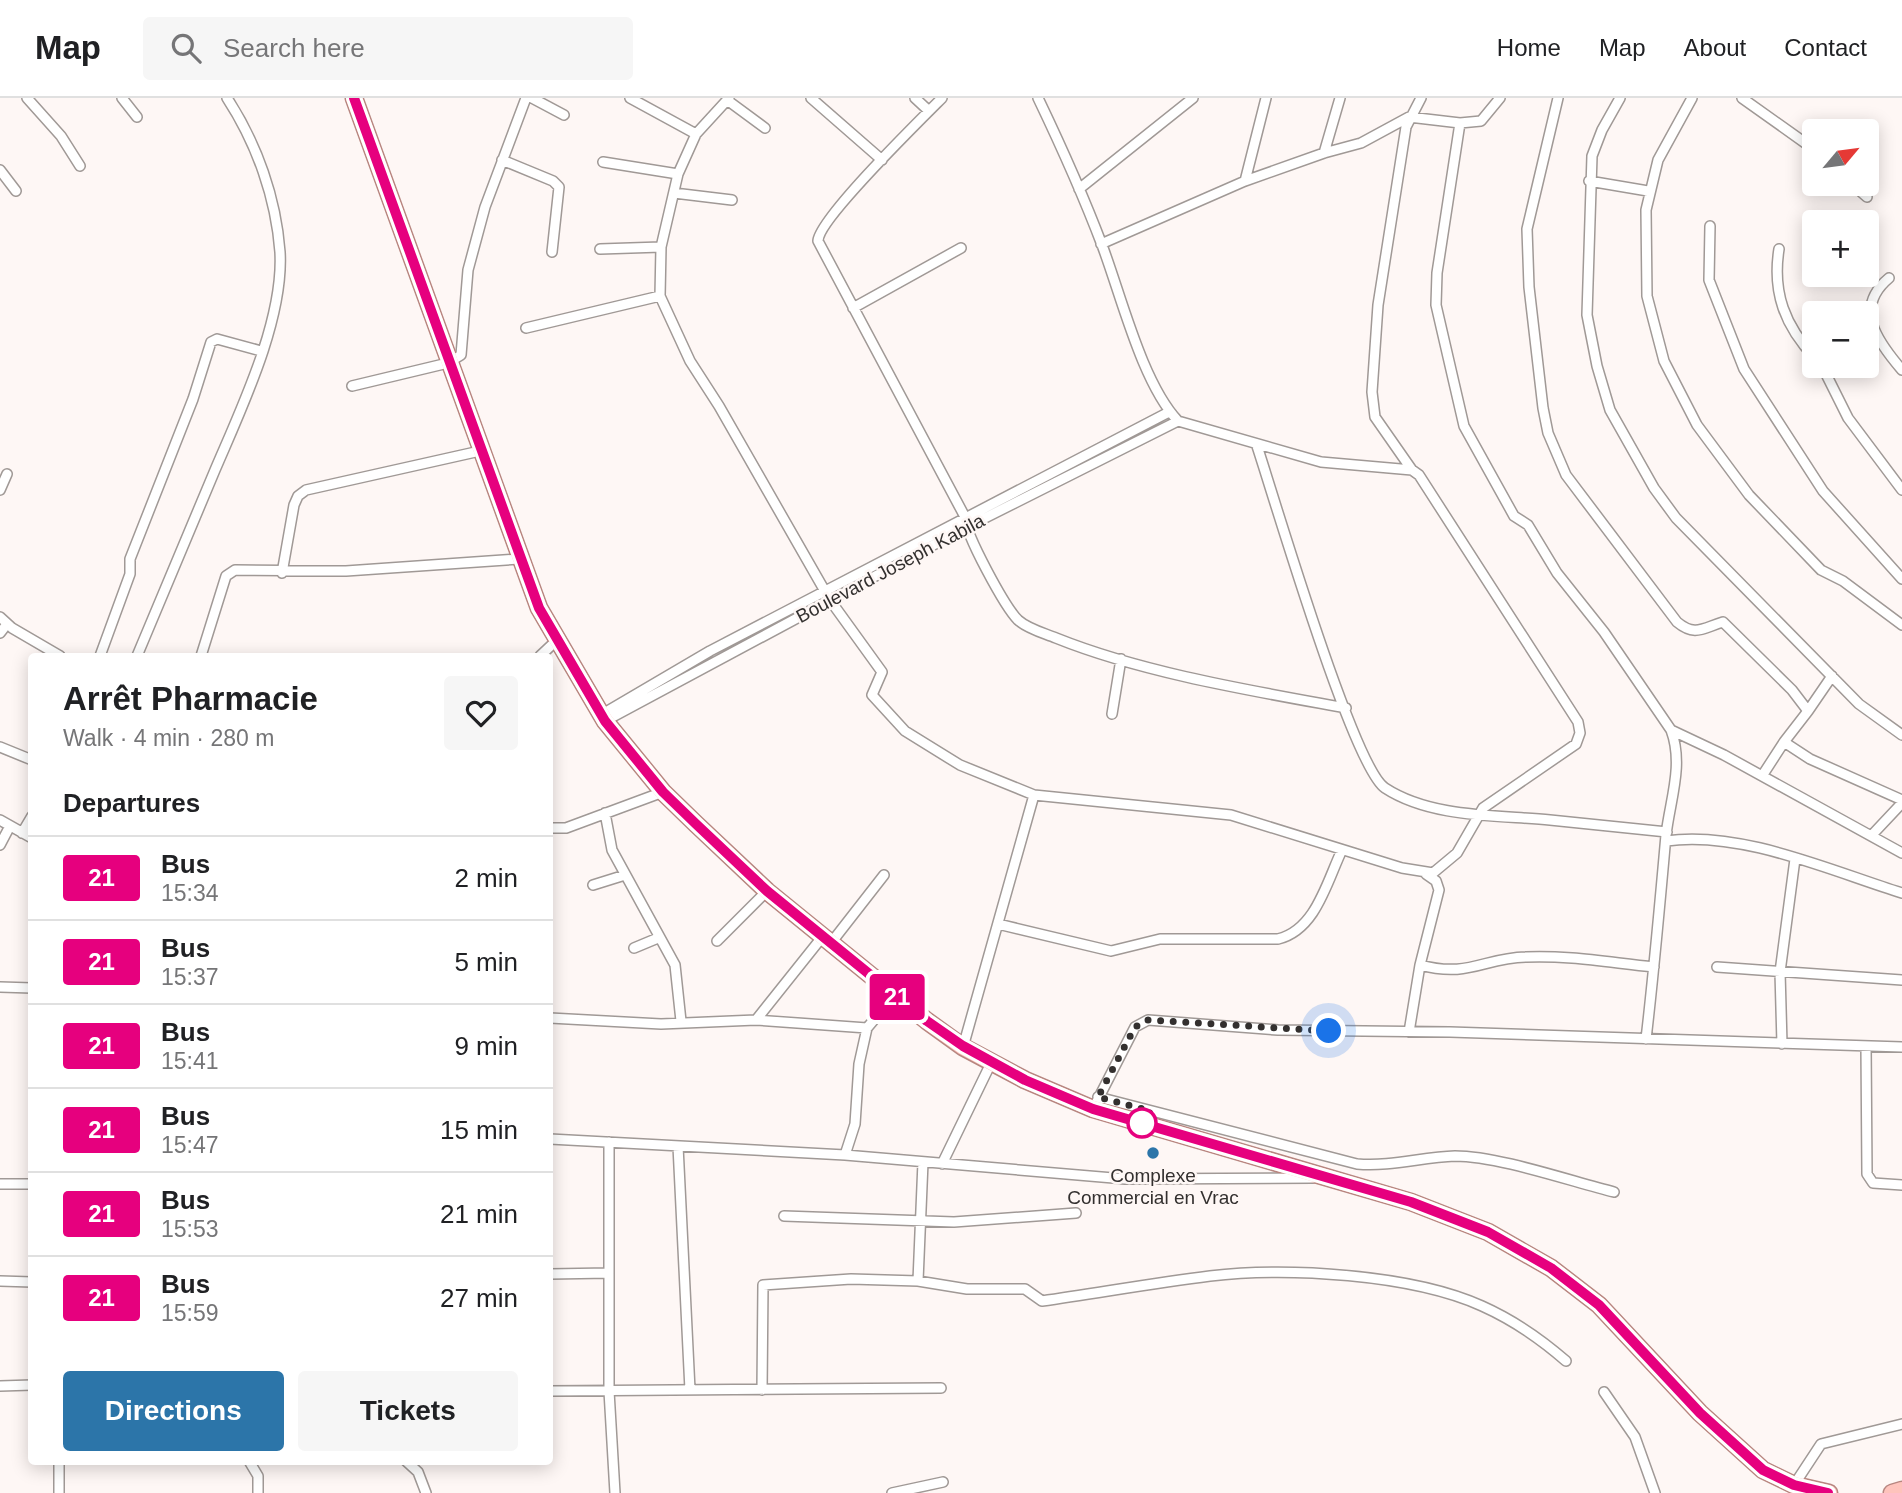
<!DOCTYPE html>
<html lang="en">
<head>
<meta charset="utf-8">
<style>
  :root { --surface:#fff; --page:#f6f6f6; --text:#202124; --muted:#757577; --line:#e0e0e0; --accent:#2c75a9 }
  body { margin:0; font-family:Arial,sans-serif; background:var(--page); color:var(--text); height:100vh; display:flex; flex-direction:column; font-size:26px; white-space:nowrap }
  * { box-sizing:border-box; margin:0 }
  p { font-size:23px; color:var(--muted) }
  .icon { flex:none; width:38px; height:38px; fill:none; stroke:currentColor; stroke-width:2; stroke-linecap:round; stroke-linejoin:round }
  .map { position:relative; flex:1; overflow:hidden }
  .drawer { position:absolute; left:28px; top:555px; width:525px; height:812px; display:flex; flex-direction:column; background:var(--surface); border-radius:7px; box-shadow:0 4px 18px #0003 }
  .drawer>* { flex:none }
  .badge { padding:0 14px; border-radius:5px; font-size:24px; line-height:46px }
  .needle { width:46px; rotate:61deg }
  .tools { position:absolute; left:1802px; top:21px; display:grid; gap:14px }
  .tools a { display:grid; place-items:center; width:77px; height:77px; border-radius:7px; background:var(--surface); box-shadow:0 4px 18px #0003; font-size:35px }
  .you { position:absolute; width:35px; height:35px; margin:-18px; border:5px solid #fff; border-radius:50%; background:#1a73e8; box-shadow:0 0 0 10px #1a73e833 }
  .map>.badge { position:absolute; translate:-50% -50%; box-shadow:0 0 0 4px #fff }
  h2 { padding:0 35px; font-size:26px; line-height:63px }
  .round { display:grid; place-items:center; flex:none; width:74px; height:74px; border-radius:7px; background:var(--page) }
  .head { display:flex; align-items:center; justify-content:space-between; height:119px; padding:0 35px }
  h1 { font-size:33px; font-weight:600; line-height:52px }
  .button { display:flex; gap:14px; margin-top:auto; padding:14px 35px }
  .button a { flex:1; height:80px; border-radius:7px; background:var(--accent); color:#fff; font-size:28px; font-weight:600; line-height:80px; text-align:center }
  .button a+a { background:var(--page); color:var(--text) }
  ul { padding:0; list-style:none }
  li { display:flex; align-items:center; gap:21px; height:84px; padding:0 35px; border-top:2px solid var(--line) }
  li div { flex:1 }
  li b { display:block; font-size:26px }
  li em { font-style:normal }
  li .badge { min-width:77px; font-weight:700; text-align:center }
  header { display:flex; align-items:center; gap:42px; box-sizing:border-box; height:98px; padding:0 35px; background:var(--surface); border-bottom:2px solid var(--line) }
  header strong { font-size:33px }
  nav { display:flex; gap:38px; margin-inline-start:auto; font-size:24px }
  .search { width:490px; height:63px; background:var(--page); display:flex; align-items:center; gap:18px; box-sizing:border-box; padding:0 24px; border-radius:7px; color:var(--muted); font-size:26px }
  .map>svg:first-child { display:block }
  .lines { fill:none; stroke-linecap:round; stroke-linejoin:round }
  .minor-casing { stroke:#a09996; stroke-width:12 }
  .trunk-casing { stroke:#b78680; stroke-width:19 }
  .minor { stroke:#fff; stroke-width:9 }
  .trunk { stroke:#fec3bc; stroke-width:16 }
  .line-casing { stroke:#fff; stroke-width:16 }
  .line { stroke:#e6007e; stroke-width:10 }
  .walk { stroke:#33302f; stroke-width:7; stroke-dasharray:0 12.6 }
  .stop-dot { fill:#fff; stroke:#e6007e; stroke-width:3.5 }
  .poi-dot { fill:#2c75a9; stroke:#fef7f5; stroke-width:2.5 }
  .labels { text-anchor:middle; stroke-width:5; stroke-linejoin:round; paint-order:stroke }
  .street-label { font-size:19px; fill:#33302f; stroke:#fef7f5 }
  .poi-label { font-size:19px; fill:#33302f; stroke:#fef7f5 }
</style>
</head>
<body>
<header>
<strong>Map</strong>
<div class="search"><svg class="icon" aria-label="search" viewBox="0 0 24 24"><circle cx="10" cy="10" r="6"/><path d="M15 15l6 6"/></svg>Search here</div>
<nav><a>Home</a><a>Map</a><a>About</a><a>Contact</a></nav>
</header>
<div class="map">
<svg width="1902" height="1395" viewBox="0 0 1902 1395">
  <rect width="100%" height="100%" fill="#fef7f5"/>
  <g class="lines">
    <defs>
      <path id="minor" d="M27 0 61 38 80 68
        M122 0 137 19
        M532 0 564 17
        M630 0 696 36
        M729 0 696 36 678 76 661 149 660 198 690 263 719 308 830 502 882 574 872 597 905 633 960 667 1034 697 1231 717 1402 770 1433 775 1457 755 1483 710 1576 646 1580 635 1578 624 1419 377 1412 372 1321 364 1178 323C1142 285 1121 197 1102 147 1083 97 1061 48 1038 0
        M811 0 882 62
        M915 0 929 13
        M942 0C921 21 818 122 818 143L965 419C965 436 1005 509 1018 522 1028 531 1044 535 1056 540 1143 575 1253 593 1346 610
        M1558 0 1527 131 1529 189 1543 310 1548 335 1566 377 1677 524C1695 539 1703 530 1723 524L1792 592 1808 613 1784 644 1810 661 1902 702
        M1620 0 1602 32 1592 58 1587 217 1597 268 1610 312 1654 390 1676 420 1859 606 1902 637
        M1692 0 1658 62 1646 112 1647 198 1664 263 1697 327 1749 397 1821 472 1843 483 1902 527
        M1742 0 1815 52
        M727 2 765 30
        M1460 25 1437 175 1436 207 1464 328 1514 418 1528 427 1557 475 1604 534 1671 632C1684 667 1670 702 1666 737 1660 805 1654 873 1646 941
        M1324 55 1340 0
        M502 62 553 83 559 89 552 154
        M603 64 678 76
        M0 72 16 93
        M1245 83 1266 0
        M1589 83 1648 93
        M1852 86 1867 99
        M1079 91 1193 0
        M674 95 732 102
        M1710 128 1709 182 1744 271 1823 393 1902 481
        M1101 146 1245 83 1324 55 1361 45 1409 19 1460 25 1481 23 1500 0
        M600 151 661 149
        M1779 151C1772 195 1785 228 1815 260
        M1889 180C1853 210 1877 243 1902 272
        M853 210 961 150
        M526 230 660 198
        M1822 268 1848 320 1902 392
        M352 288 448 265 461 257 468 172 485 109 526 0
        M1257 348C1274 399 1353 669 1385 690 1431 720 1497 717 1550 722 1589 726 1628 730 1667 734
        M1412 372 1375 319 1372 294 1378 207 1406 29 1421 0
        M0 392 7 376
        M282 475 294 407 298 398 306 392 480 353
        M0 519 12 530 60 558
        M0 535 7 526
        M100 558 130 476V461L193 301 211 244 217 241 261 253
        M137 558C163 496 189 434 215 372 241 311 284 222 280 154 276 100 257 46 227 0
        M201 558 226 478 235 472 346 473 519 461
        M540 558 556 543
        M1808 613 1832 578
        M1112 616 1121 561
        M601 617 710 553 1169 314
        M605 623 965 430 1178 323
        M1671 632 1724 657 1902 755
        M0 649 32 662
        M1762 678 1784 644
        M605 715 612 752 675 867 681 923
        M0 722 32 740
        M550 730H566L663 694
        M22 735 32 718
        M1871 738 1902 705
        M1666 743C1741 732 1831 773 1902 795
        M0 747 10 728
        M1426 776 1436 783 1439 792 1420 867C1469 880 1483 860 1526 859 1568 857 1612 865 1654 869
        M593 787 625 777
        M998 826 1111 853 1160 841H1278C1316 832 1327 783 1342 752
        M717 843 767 793
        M831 845 884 777
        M634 850 658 840
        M1717 869 1902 882
        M0 889 32 890
        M550 920 661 926 756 922 867 930
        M756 922 823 838
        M1409 934 1420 867
        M1782 946 1780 874 1795 761
        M1866 948 1867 1076 1873 1085 1902 1087
        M963 949 1034 697
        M1098 999 1357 1066C1391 1069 1422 1059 1455 1058 1498 1058 1570 1083 1614 1094
        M1093 1011 1135 929 1148 922 1278 932 1450 934 1902 949
        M550 1041 845 1057 1125 1081 1313 1080
        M609 1044V1293L615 1395
        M678 1048 690 1292
        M845 1057 855 1026 859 966 867 930 895 897
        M942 1066 991 965
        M0 1086H32
        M784 1118 954 1124 1076 1115
        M550 1176 609 1175
        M0 1183 32 1184
        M918 1183 923 1064
        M0 1288 32 1287
        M762 1292 763 1187 851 1181 918 1183 967 1191H1025L1042 1203C1098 1195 1154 1185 1210 1178 1287 1169 1411 1176 1482 1208 1511 1221 1542 1242 1566 1263
        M550 1293 941 1290
        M1604 1294 1635 1339 1655 1395
        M59 1363V1395
        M249 1363 258 1378V1395
        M406 1363 418 1374 426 1395
        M1794 1387 1821 1346 1902 1326
        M892 1395 943 1384"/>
      <path id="trunk" d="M354 0 539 510 605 623 663 694 696 726 767 793 927 923 963 949 1025 982 1093 1011 1411 1104 1488 1134 1551 1170 1599 1207 1700 1315 1763 1372 1794 1387 1829 1395
        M1892 1395 1902 1392"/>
    </defs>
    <use href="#minor" class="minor-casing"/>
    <use href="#trunk" class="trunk-casing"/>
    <use href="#minor" class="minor"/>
    <use href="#trunk" class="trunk"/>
  </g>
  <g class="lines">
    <defs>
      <path id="line" d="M354 0 539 510 605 623 663 694 696 726 767 793 927 923 963 948 1025 982 1093 1011 1411 1104 1488 1134 1551 1170 1599 1207 1700 1315 1763 1372 1794 1387 1828 1395"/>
    </defs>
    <use href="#line" class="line-casing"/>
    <use href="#line" class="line"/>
    <path class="walk" d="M1142 1025 1151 1013 1098 999 1135 929 1148 922 1329 933"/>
  </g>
  <circle class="stop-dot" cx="1142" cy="1025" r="14"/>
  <circle class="poi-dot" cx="1153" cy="1055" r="7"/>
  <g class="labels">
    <g class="street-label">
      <text transform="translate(890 470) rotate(-28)" y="7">Boulevard Joseph Kabila</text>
    </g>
    <g class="poi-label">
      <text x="1153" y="1084">Complexe<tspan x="1153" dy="22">Commercial en Vrac</tspan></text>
    </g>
  </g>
</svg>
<div class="tools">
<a><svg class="needle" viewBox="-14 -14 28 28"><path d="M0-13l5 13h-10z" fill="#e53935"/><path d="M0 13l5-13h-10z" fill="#757577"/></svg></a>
<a>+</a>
<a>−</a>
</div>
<div class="you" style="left:1329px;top:933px"></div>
<b class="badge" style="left:897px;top:899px;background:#e6007e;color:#fff">21</b>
<section class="drawer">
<div class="head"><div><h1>Arrêt Pharmacie</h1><p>Walk · 4 min · 280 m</p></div><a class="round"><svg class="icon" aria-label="heart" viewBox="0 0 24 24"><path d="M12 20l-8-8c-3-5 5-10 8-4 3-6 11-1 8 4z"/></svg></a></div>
<h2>Departures</h2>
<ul>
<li><span class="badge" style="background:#e6007e;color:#fff">21</span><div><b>Bus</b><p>15:34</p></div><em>2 min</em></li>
<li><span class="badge" style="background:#e6007e;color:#fff">21</span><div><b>Bus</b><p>15:37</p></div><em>5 min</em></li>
<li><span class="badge" style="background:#e6007e;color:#fff">21</span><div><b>Bus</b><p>15:41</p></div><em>9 min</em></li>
<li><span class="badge" style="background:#e6007e;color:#fff">21</span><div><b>Bus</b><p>15:47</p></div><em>15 min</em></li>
<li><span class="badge" style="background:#e6007e;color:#fff">21</span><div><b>Bus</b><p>15:53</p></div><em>21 min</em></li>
<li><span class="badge" style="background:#e6007e;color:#fff">21</span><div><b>Bus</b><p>15:59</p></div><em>27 min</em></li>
</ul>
<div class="button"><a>Directions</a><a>Tickets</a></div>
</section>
</div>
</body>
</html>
